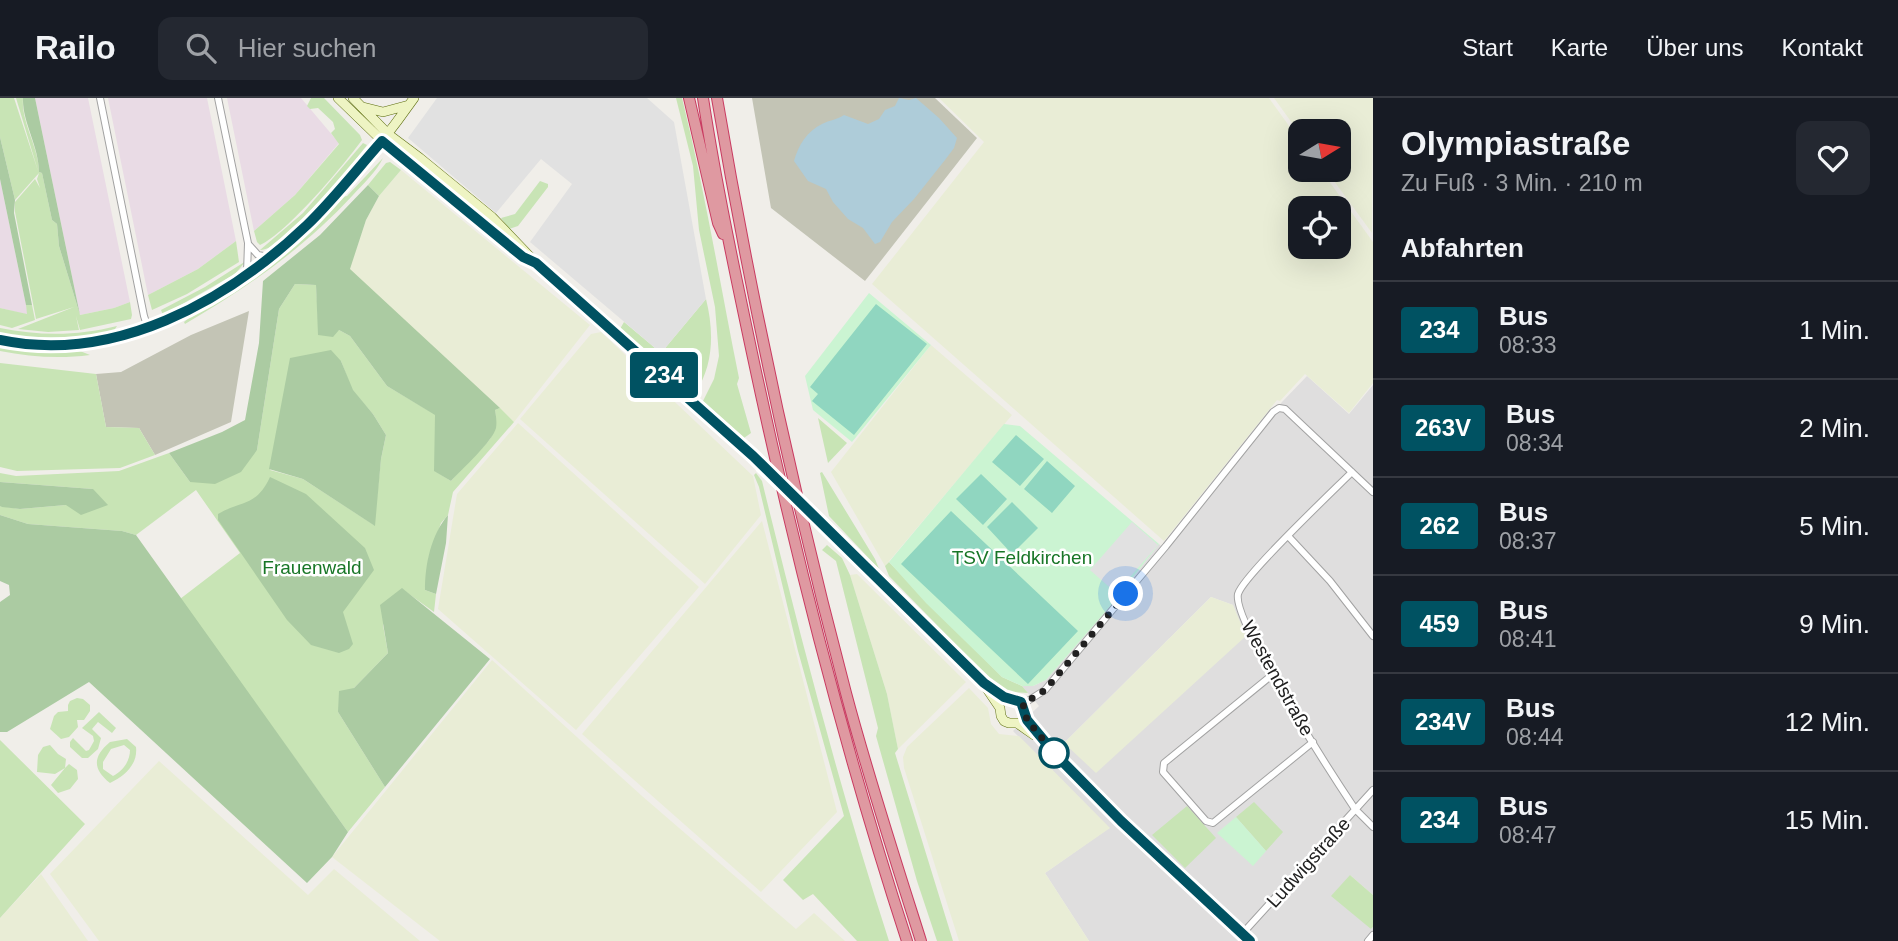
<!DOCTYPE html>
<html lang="de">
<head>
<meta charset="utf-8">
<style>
  :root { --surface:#171b24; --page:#242831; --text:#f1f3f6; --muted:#9ea1a6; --line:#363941 }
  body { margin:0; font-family:Arial,sans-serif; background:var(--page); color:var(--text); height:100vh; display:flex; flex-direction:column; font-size:26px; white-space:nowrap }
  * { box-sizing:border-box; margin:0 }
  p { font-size:23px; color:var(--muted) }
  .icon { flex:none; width:38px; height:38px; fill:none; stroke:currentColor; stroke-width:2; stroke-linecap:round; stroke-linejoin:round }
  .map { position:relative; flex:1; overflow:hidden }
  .sheet { display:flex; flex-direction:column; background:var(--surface); width:525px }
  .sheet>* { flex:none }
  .badge { padding:0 14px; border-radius:5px; font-size:24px; line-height:46px }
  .needle { width:46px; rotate:79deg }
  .buttons { position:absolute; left:1288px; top:21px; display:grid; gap:14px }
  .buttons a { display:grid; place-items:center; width:63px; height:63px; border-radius:14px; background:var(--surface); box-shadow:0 7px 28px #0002; font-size:35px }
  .you { position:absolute; width:35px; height:35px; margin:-18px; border:5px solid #fff; border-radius:50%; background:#1a73e8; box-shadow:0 0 0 10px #1a73e833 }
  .map>.badge { position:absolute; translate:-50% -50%; box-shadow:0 0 0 4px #fff }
  h2 { padding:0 28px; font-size:26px; line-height:63px }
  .round { display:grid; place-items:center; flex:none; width:74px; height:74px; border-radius:14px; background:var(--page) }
  .summary { display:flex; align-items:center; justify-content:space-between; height:119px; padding:0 28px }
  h1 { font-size:33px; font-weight:700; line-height:52px }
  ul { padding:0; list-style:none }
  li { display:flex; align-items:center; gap:21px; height:98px; padding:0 28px; border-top:2px solid var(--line) }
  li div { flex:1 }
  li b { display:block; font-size:26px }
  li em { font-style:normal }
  li .badge { min-width:77px; font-weight:700; text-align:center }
  header { display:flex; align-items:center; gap:42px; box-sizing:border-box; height:98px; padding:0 35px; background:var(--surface); border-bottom:2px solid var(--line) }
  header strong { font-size:33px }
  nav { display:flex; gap:38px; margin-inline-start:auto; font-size:24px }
  .search { width:490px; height:63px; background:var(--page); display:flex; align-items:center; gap:18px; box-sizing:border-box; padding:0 24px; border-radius:14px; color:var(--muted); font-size:26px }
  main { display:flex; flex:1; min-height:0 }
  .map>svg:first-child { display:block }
  .residential { fill:#dfdede; fill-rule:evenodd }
  .industrial { fill:#e9dbe5 }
  .construction { fill:#c3c4b5 }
  .farmland { fill:#e9edd6; fill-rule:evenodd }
  .grass { fill:#c8e4b5; fill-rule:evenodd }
  .forest { fill:#abcba2 }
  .park { fill:#cbf4d2 }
  .pitch { fill:#90d6c0 }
  .parking { fill:#e1e1e1 }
  .water { fill:#aeccd9 }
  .pier { fill:#fff }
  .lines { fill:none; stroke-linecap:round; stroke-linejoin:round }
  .street-casing { stroke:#a2a2a2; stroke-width:8 }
  .secondary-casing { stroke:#5e6f11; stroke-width:10 }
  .highway-casing { stroke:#c93b61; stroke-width:12 }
  .street { stroke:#fff; stroke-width:6 }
  .secondary { stroke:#eef4c3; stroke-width:9 }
  .highway { stroke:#df99a1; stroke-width:10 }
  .secondary-bridge-casing { stroke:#5e6f11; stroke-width:10; stroke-linecap:butt }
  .secondary-bridge { stroke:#eef4c3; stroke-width:9 }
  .line-casing { stroke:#fff; stroke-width:16 }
  .line { stroke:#005262; stroke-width:10 }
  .walk { stroke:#212121; stroke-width:7; stroke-dasharray:0 12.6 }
  .stop-dot { fill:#fff; stroke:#005262; stroke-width:3.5 }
  .labels { text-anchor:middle; stroke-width:5; stroke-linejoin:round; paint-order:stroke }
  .park-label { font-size:19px; fill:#187627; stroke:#fff }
  .street-label { font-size:19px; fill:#212121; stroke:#fff }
</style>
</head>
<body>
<header>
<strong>Railo</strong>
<div class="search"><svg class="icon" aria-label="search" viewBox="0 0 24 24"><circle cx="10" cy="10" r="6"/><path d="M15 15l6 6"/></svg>Hier suchen</div>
<nav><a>Start</a><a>Karte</a><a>Über uns</a><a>Kontakt</a></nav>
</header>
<main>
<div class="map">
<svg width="1373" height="843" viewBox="0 0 1373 843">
  <rect width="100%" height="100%" fill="#f0eee9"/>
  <path class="residential" d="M1307 278 1349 316 1373 287V797L1350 777 1371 831 1373 829V843H1089L1045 775 1109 730 1013 633 1039 608 1022 588H1033L1046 582 1112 506 1159 446 1165 452 1282 304ZM1211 499 1233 507 1245 538 1209 569 1064 645Z"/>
  <path class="industrial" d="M35 0H88L130 204 114 210 80 217Z
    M108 0H207L236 143 198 171 148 197Z
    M227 0H301L339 45 295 97 254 133Z
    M0 81 26 207 28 217 0 210Z"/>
  <path class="construction" d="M752 0H935L977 40 865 183 771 110Z
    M249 213 231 324 155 357 139 330 106 329 96 276 121 274 191 237Z"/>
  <path class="farmland" d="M939 0H1269L1300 43V72H1321L1373 144V285L1349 315 1305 276 1280 303 1277 302 1164 443 872 186 984 44ZM1300 110H1339V149H1300Z
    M1274 0H1373L1372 135 1326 72H1339V33H1300V36Z
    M401 72 590 227 514 324 349 171 366 122 379 98Z
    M601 234 753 378 761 417 705 486 520 321 591 236Z
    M931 247 1012 317 885 468 831 374Z
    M518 325 699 489 576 632 438 511 457 396Z
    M762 423 837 714 761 794 582 636Z
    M857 476 966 584 898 651 887 596 850 477Z
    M1211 499 1233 507 1246 538 1096 675 1064 645Z
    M492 562 642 698 796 831 814 815 845 843H440L332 759Z
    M969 590 988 610 991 626 999 636 1019 638 1110 730 1045 775 1089 843H959L904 670 903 659 907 649Z
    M159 663 308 797 334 771 420 843H99L50 776Z
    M41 776 88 843H0V820Z"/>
  <path class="grass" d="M0 0H14L38 73 16 0H23C21 25 39 49 39 74L42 75 52 122 57 126 59 148 80 217 114 210 130 204 132 217 131 221 80 232 76 218 79 232 48 234 18 231 74 209 36 221 15 114V104L35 81 40 90 37 81 39 75 15 102 0 39Z
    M311 0H324L360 37 362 42C343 68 287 135 260 147L257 144 254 133 295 97 339 46 331 35 335 31 333 24 318 10 310 11 307 8Z
    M676 0H682C705 93 720 186 739 280L737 286 751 335 744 340 703 303 714 281 719 258 715 209 699 132 693 68Z
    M363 45 367 47C351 68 285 153 260 152L303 115Z
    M383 60C377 73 363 86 353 97 304 150 247 190 185 226L184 224C205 206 231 195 253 179 286 156 315 129 342 99L347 98Z
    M390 64 401 72 379 98 368 87 386 65Z
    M540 83 548 86V89L518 128 509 131 501 120 515 116Z
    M236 143 239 164 187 196 152 212 148 197 198 171Z
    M246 163 235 176 163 217 161 212 205 189Z
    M295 186 316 187 319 237 339 232 350 238 387 288 436 317 435 373 451 383C457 376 463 368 470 361 488 344 498 339 495 312L500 310 514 324 453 394 448 417 441 425 429 458 425 492 436 496 434 514 402 491 383 527 388 555 354 590 338 614 385 689 348 734 180 501 240 455 196 392 136 437 122 433 28 426 0 417V408L20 411 66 407 93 391 0 384V375L16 378 119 373 169 355 190 384 257 352 279 211ZM341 263 352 292 373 316 386 337 381 361 374 427 303 381 270 372Z
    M706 201C714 233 714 267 695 295L620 231 624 224 661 255Z
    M26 207H32L35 222 12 230 0 227V210L27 216Z
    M117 228 113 234C75 243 38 243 0 235V230C40 238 78 238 117 228Z
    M0 248 43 254 80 253 90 257C60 261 30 259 0 253Z
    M0 265 96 276 106 329 139 330 155 357 120 370 17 373 0 369Z
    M818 320 847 345 828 365Z
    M822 374 875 461 879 471 829 418 820 375Z
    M756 375 762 383C800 538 840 692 889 843H857L813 796 803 802 783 782 844 718 798 553 759 389 754 377Z
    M827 447 842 460 850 477 887 596 898 651 895 655 953 843H937L917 783 876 638 878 630 836 463 822 452Z
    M889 464 1002 579 1022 588 1028 595 1009 594 1000 588 981 572 889 478 885 468Z
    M77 600 83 601 90 607V613L84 622H77L78 629 69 639 61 641 50 631 54 618 58 614 68 613V607L70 603Z
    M99 614 116 630 112 635 98 624 92 631 101 640 98 651 88 660H82L70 649V644L73 640 86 653 89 652 94 643 93 638 82 630Z
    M127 641 136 649C138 666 125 678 110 685 92 671 93 658 110 644ZM124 647 130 652C130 663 123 673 113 678L103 671V664L111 651Z
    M0 642 85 726 0 820Z
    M50 647 58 656 66 661 65 670 69 666 77 672 78 681 70 691 58 695 51 687 65 670 55 676 37 674 38 657 43 649Z
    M1254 704 1283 734 1266 753 1236 719Z
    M1187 708 1216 740 1185 770 1152 737Z
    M1350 777 1373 797V829L1371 831 1331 798Z"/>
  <path class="forest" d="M23 0H35L80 217 59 148 57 126 52 122 42 75 39 74C39 48 22 24 23 0Z
    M0 39 15 102 14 115 32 207H26L0 81Z
    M368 87 379 98 366 122 350 171 500 310 495 312C496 318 497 324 496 330 493 343 462 371 451 383L434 373 435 317 387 288 350 238 339 232 333 239 318 237 316 187 295 186 279 211 257 352 241 374 215 386 190 384 169 355 222 334 245 322 259 245 263 183 320 137Z
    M331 252 341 263 353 292 373 316 386 337 381 361 375 428 303 381 269 371 290 260Z
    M270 379 306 396 365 450 374 472 343 514 353 546 349 551 339 555 311 547 287 522 218 422V416C242 402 256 409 270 379Z
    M0 384 93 391 108 407 81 417 66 407 20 411 2 409 0 408Z
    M0 417 28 426 122 433 136 437 348 734 332 759 307 785 89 584 7 634H0V504L10 497 9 487 0 483Z
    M448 417 446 445 436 496 425 492C425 466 431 437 448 417Z
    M402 490 490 561 385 689 338 614 339 593 354 590 388 555 380 507Z"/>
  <path class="park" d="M869 195 931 247 852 344 813 312 805 278Z
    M1004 326 1020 328 1159 446 1112 506 1046 582 1033 588H1022L1002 579 926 505 889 464Z
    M1236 719 1266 753 1253 768 1217 735Z"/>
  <path class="pitch" d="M876 206 927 246 854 337 812 303 818 296 810 289Z
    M1016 337 1044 361 1020 388 992 364Z
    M1047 363 1075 388 1052 415 1024 391Z
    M981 376 1007 401 983 427 956 401Z
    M1012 404 1038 430 1012 456 987 429Z
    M951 413 1078 533 1028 586 901 466Z"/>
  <path class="parking" d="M437 0H647L674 24 706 201 661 255 530 144 572 86 541 61 496 115 408 40Z
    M1132 424 1158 447 1116 495 1090 472Z"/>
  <path class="water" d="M899 0 909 2 916 0 939 20 957 40 954 50 945 62 914 101 892 124 880 144 875 146 863 130 848 121 833 104 826 91 808 83 794 63C798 48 807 33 822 26 830 22 836 22 844 17L868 26 879 21 885 12 895 8Z"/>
  <path class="pier" d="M750 347 822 416 828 442 756 373Z"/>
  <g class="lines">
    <defs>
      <path id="street" d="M100 0 144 218 148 230
        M218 0 248 145 247 175
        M249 147 258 157 268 159
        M1352 374C1333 393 1243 478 1238 496 1232 523 1335 681 1355 711L1373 729
        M1288 438 1330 483 1373 538
        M1272 577 1164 665 1163 674 1206 723 1213 725 1313 644
        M1023 606 1045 592 1166 448 1273 314 1279 310 1285 311 1373 394
        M1242 836 1373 692
        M1368 843 1373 837"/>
      <path id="secondary" d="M338 0 400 60 523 159 534 165
        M353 0 388 36 420 60 492 119 536 165 753 358
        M363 9 383 14 409 7
        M0 242C172 278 324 128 414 0
        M824 427 983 585 1000 610 1001 618 1004 623 1009 625H1017L1034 637
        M983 585 1004 599 1021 604 1027 622 1056 657 1121 723 1250 843"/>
      <path id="highway" d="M689 0 718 125 723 136
        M703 0C716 85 734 170 752 255 794 453 844 650 907 843
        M717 0C751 200 794 398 846 595 868 678 895 761 921 843"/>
    </defs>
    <use href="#street" class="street-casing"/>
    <use href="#secondary" class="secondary-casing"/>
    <use href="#highway" class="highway-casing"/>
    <use href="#street" class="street"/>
    <use href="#secondary" class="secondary"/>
    <use href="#highway" class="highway"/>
    <defs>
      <path id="secondary-bridge" d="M753 358 824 427"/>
    </defs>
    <use href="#secondary-bridge" class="secondary-bridge-casing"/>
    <use href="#secondary-bridge" class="secondary-bridge"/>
  </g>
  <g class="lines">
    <defs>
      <path id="line" d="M0 242C114 266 226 204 307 127 334 101 357 71 382 43L523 159 536 165 753 358 984 585 1004 599 1021 604 1027 622 1056 657 1121 723 1250 843"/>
    </defs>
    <use href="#line" class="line-casing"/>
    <use href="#line" class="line"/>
    <path class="walk" d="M1054 655 1056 657 1027 622 1023 606 1045 592 1126 496"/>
  </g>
  <circle class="stop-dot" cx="1054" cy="655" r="14"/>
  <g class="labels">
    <g class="park-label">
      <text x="1022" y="466">TSV Feldkirchen</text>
      <text x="312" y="476">Frauenwald</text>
    </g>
    <g class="street-label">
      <text transform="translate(1278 580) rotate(61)" y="7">Westendstraße</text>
      <text transform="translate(1308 764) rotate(-48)" y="7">Ludwigstraße</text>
    </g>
  </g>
</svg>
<div class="buttons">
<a><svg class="needle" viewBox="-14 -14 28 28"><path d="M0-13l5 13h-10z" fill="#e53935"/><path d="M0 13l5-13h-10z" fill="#9ea1a6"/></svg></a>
<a><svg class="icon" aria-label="locate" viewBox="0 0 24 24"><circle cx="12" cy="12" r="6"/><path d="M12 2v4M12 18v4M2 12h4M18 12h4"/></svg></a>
</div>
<div class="you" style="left:1126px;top:496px"></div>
<b class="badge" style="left:664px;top:277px;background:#005262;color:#fff">234</b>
</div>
<section class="sheet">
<div class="summary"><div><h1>Olympiastraße</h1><p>Zu Fuß · 3 Min. · 210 m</p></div><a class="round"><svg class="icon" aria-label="heart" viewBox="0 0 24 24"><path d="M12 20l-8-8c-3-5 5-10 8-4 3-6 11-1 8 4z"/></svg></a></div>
<h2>Abfahrten</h2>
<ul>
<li><span class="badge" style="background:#005262;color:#fff">234</span><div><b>Bus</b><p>08:33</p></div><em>1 Min.</em></li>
<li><span class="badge" style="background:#005262;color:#fff">263V</span><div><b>Bus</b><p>08:34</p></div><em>2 Min.</em></li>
<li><span class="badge" style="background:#005262;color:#fff">262</span><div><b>Bus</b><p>08:37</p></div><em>5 Min.</em></li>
<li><span class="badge" style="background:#005262;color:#fff">459</span><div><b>Bus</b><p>08:41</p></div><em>9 Min.</em></li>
<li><span class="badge" style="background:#005262;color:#fff">234V</span><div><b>Bus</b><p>08:44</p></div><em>12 Min.</em></li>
<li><span class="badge" style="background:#005262;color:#fff">234</span><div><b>Bus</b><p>08:47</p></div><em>15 Min.</em></li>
</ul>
</section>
</main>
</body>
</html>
